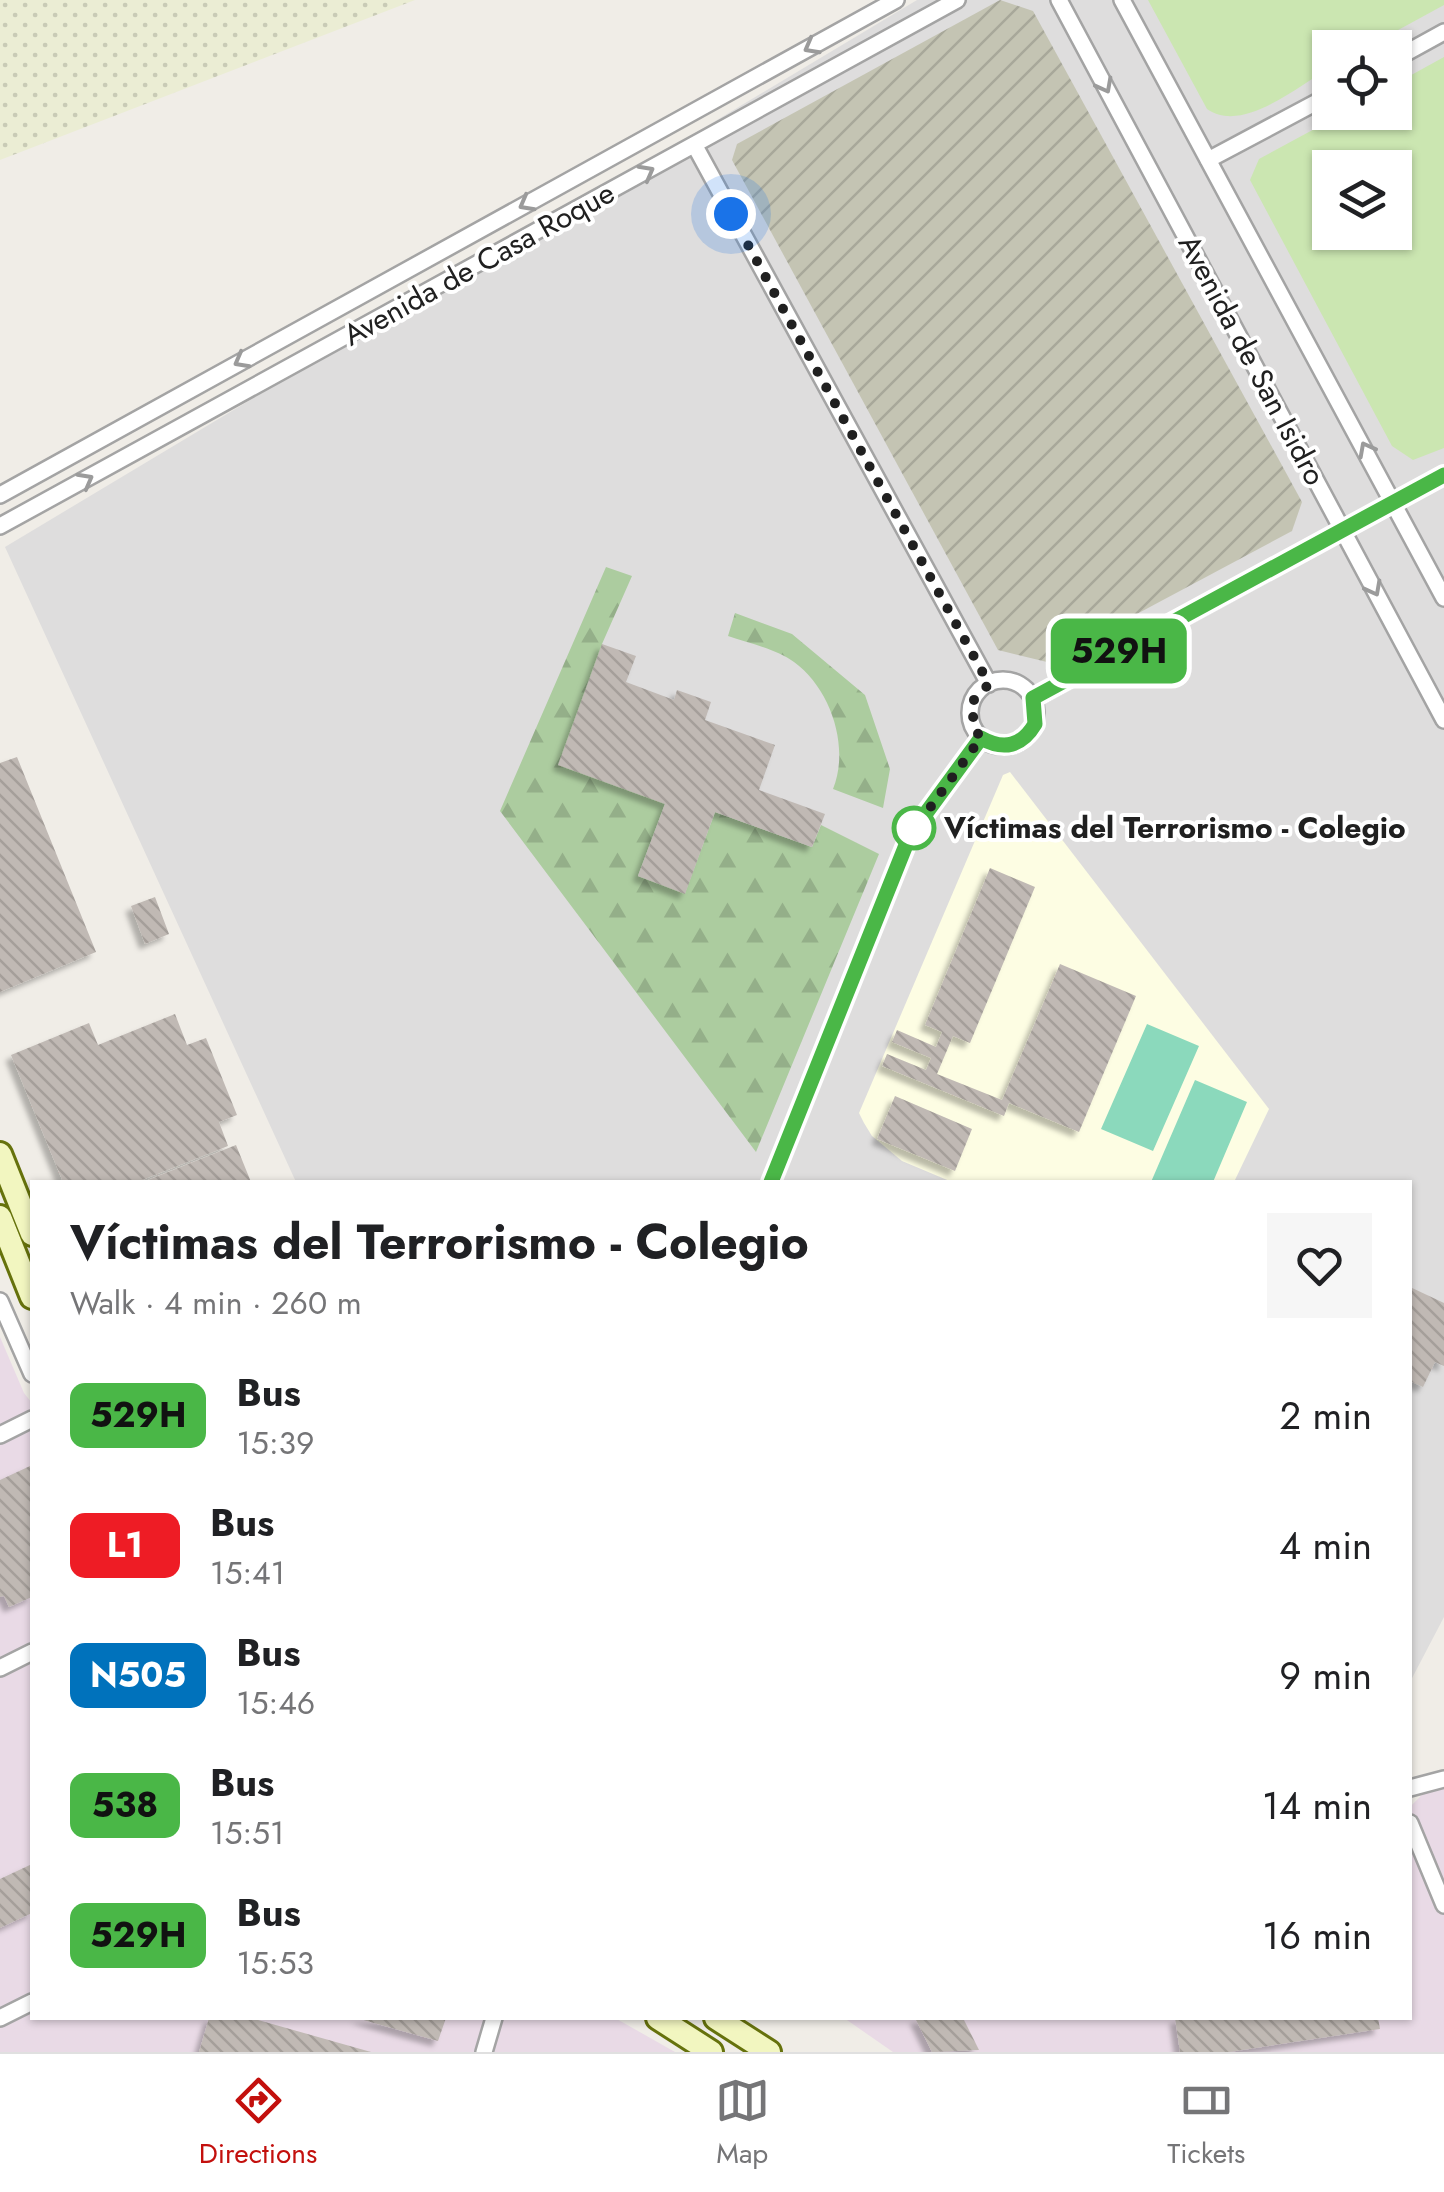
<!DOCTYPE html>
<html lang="en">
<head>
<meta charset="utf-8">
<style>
  :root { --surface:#fff; --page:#f6f6f6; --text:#202124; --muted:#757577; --line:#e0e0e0; --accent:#c3100d }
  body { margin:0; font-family:Jost,sans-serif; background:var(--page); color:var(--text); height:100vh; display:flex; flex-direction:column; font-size:38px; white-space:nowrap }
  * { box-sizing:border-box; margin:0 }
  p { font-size:32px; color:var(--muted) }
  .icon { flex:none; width:55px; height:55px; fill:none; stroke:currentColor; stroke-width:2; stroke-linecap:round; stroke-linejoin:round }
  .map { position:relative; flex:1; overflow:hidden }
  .panel { position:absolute; left:30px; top:1180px; width:1382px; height:840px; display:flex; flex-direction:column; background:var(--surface); border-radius:0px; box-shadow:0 2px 8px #0004 }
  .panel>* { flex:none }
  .badge { padding:0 20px; border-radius:15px; font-size:35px; line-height:65px }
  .fabs { position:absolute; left:1312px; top:30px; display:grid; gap:20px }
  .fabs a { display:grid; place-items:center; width:100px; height:100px; border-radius:0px; background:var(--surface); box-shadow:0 2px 8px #0004; font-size:50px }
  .you { position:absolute; width:50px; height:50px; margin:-25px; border:8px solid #fff; border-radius:50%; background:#1a73e8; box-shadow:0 0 0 15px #1a73e833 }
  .map>.badge { position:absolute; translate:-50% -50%; box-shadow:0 0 0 5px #fff }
  .round { display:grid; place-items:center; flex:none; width:105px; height:105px; border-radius:0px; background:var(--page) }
  .head { display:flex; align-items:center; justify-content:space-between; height:170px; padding:0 40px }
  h1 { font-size:48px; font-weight:700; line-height:75px }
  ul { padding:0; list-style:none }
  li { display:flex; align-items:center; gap:30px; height:130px; padding:0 40px }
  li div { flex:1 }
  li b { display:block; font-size:38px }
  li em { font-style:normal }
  li .badge { min-width:110px; font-weight:700; text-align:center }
  .tabs { display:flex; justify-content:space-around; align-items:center; height:140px; border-top:2px solid var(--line); background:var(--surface); font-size:28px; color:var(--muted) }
  .tabs a { display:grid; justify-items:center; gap:5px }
  .tabs .current { color:var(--accent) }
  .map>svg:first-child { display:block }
  .residential { fill:#dedddd; fill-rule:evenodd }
  .industrial { fill:#e9dae6 }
  .education { fill:#fdfde3 }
  .construction { fill:url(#construction-furrows) }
  .farmland { fill:url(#farmland-dots) }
  .grass { fill:#cbe6b1; fill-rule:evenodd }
  .forest { fill:url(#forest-firs) }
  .pitch { fill:#8bd9bc }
  .building { fill:url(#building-back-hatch); filter:url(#shadow) }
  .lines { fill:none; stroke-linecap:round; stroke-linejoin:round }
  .street-casing { stroke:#a4a4a4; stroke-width:20 }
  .secondary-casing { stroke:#66720c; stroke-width:28 }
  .street { stroke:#fff; stroke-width:15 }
  .secondary { stroke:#f2f6c0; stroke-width:22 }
  .oneway { stroke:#9b9b9b }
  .line-casing { stroke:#fff; stroke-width:22 }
  .line { stroke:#4ab747; stroke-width:15 }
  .walk { stroke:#202020; stroke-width:10; stroke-dasharray:0 18 }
  .stop-dot { fill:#fff; stroke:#4ab747; stroke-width:5 }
  .labels { text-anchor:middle; stroke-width:8; stroke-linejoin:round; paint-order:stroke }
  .street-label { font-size:30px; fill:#202020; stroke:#fff }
  .stop-label { font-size:30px; font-weight:bold; fill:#202020; stroke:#fff; text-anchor:start }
</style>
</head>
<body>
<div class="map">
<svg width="1444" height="2052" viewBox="0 0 1444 2052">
  <defs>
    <pattern id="construction-furrows" width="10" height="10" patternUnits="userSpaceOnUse" patternTransform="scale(2.5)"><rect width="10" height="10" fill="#c4c4b3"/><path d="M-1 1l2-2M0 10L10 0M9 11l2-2" fill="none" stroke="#a8a89a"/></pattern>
    <pattern id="farmland-dots" width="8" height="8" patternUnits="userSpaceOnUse" patternTransform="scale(2.5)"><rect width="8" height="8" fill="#ebedd4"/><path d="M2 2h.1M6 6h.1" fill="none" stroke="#c9cbb6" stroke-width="1.8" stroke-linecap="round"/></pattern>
    <pattern id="forest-firs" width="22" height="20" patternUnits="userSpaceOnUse" patternTransform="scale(2.5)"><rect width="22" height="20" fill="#accc9f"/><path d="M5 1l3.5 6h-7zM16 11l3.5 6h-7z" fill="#94af89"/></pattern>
    <pattern id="building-back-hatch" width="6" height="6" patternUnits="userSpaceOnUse" patternTransform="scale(2.5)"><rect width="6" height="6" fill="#c0b9b4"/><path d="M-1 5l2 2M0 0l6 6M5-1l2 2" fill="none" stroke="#a59f9a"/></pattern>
    <filter id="shadow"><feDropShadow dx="-5.5" dy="5.5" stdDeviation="2.5" flood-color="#0004"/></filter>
  </defs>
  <rect width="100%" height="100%" fill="#f0ede7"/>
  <path class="residential" d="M917 0H1444V1617L1410 1682V1182H296L5 547ZM1330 48H1395V112H1330ZM1330 168H1395V232H1330Z"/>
  <path class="industrial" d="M0 1337 24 1393 32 1403V2018H615L675 2052H0Z
    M1444 1772V2052H893L844 2018H1410V1807Z"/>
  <path class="education" d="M1010 772 1269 1109 1234 1182H952L902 1161 872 1136 864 1123 859 1113 1003 775Z"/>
  <path class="construction" d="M1000 0 1033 11 1302 502 1292 531 1047 662 998 650 732 160 737 144Z"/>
  <path class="farmland" d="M0 0H415L0 160Z"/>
  <path class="grass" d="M1148 0H1444V5L1367 47 1330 48V68C1296 87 1243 134 1207 109Z
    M1444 57V448L1413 460 1392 446 1250 180 1259 159 1344 113 1395 112V84ZM1330 168H1395V232H1330Z"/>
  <path class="forest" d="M606 567 632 576 602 644 665 804 638 876 685 893 715 812 812 847 821 825 879 854 756 1152 500 811Z
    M735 613 792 634 865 695 890 769 883 808 833 789C850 747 831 689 794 662 777 649 748 643 728 636Z"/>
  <path class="pitch" d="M1147 1024 1199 1046 1153 1151 1101 1129Z
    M1195 1080 1247 1102 1213 1182H1151Z"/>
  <path class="building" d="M602 644 636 656 626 682 674 700 677 690 711 702 705 720 775 745 759 790 825 814 812 847 715 812 685 894 638 876 665 804 558 765Z
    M17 757 96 952 0 992V763Z
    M990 868 1035 887 970 1043 953 1036 937 1074 1002 1100 1060 964 1136 996 1079 1132 1009 1103 1004 1116 882 1066 887 1054 926 1070 931 1058 892 1042 897 1030 936 1047 942 1032 925 1025Z
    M155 897 169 934 145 944 131 906Z
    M175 1014 187 1045 206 1038 237 1115 219 1122 228 1146 137 1182H63L11 1055 89 1023 98 1045Z
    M895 1096 972 1129 955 1171 877 1139Z
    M236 1145 251 1182H143Z
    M1410 1287 1444 1303V1366L1435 1362 1423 1387 1410 1381Z
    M30 1466 32 1597 9 1607 4 1596 0 1597V1480Z
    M32 1864V1913L0 1928V1879Z
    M209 2018H251L371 2052H199Z
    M356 2018H446L438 2041Z
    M915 2018H963L979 2050 932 2052Z
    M1175 2018H1378L1380 2029 1229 2052H1180Z"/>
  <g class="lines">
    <defs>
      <path id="street" d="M1059 0 1444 720
        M1122 0 1444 598
        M1395 59 1444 32
        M695 146 989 684
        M1208 160 1330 95
        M0 495 896 0
        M0 526 957 0
        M970 713a33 33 0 1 1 66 0a33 33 0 1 1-66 0Z
        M1033 699 1444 475
        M771 1182 910 835 981 738
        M0 1301 32 1374
        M0 1435 32 1419
        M0 1668 32 1652
        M1410 1788 1444 1779
        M1410 1823 1444 1905
        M0 2018 32 2002
        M484 2052 494 2018"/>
      <path id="secondary" d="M0 1154 32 1234
        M0 1217 32 1297
        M658 2018 711 2052
        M716 2018 769 2052"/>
    </defs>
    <use href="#street" class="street-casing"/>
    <use href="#secondary" class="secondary-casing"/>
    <use href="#street" class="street"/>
    <use href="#secondary" class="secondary"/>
  </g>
  <defs><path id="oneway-chevron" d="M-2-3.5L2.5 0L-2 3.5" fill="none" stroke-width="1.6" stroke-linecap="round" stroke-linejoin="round" transform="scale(2.5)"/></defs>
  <g class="oneway">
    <use href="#oneway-chevron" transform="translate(811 47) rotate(151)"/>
    <use href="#oneway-chevron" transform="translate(1105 86) rotate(62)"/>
    <use href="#oneway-chevron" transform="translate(647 172) rotate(-29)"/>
    <use href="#oneway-chevron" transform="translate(526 204) rotate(151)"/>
    <use href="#oneway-chevron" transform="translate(241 361) rotate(151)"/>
    <use href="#oneway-chevron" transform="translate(1366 449) rotate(-118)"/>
    <use href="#oneway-chevron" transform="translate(86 480) rotate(-29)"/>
    <use href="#oneway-chevron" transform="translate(1374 589) rotate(62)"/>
  </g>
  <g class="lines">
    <defs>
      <path id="line" d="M771 1182 910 835 981 738C1004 751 1022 746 1035 724L1033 698 1444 475"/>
    </defs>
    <use href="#line" class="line-casing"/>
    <use href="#line" class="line"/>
    <path class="walk" d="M731 214 989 684 972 702 974 728 981 738 910 835 914 828"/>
  </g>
  <circle class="stop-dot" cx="914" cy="828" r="20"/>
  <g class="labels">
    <g class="street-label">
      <text transform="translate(479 264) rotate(-29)" y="10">Avenida de Casa Roque</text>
      <text transform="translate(1252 360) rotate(62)" y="10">Avenida de San Isidro</text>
    </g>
    <g class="stop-label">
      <text x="944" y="838">Víctimas del Terrorismo - Colegio</text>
    </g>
  </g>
</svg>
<div class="fabs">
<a><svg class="icon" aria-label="locate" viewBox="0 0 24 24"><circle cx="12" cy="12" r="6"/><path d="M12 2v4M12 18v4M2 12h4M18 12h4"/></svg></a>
<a><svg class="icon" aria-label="layers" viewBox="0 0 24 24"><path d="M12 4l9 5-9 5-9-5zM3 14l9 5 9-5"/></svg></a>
</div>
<div class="you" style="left:731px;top:214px"></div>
<b class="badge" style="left:1119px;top:651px;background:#4ab747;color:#111">529H</b>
<section class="panel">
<div class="head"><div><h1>Víctimas del Terrorismo - Colegio</h1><p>Walk · 4 min · 260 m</p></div><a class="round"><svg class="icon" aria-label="heart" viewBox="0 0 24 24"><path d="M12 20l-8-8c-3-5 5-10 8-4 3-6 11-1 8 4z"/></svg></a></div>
<ul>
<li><span class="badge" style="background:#4ab747;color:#111">529H</span><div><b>Bus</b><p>15:39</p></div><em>2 min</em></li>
<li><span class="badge" style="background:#ee1c25;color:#fff">L1</span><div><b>Bus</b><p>15:41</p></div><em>4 min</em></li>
<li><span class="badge" style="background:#0072bc;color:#fff">N505</span><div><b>Bus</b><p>15:46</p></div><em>9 min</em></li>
<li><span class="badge" style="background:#4ab747;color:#111">538</span><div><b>Bus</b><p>15:51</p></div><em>14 min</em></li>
<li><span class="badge" style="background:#4ab747;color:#111">529H</span><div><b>Bus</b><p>15:53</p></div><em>16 min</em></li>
</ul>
</section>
</div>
<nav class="tabs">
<a class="current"><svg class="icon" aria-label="directions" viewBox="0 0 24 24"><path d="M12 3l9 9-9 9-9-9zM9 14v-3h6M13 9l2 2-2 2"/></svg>Directions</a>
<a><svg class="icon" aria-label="map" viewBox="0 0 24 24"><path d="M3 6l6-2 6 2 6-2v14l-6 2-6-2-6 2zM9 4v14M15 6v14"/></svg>Map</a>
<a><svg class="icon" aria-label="tickets" viewBox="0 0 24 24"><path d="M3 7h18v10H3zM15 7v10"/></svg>Tickets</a>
</nav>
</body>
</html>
